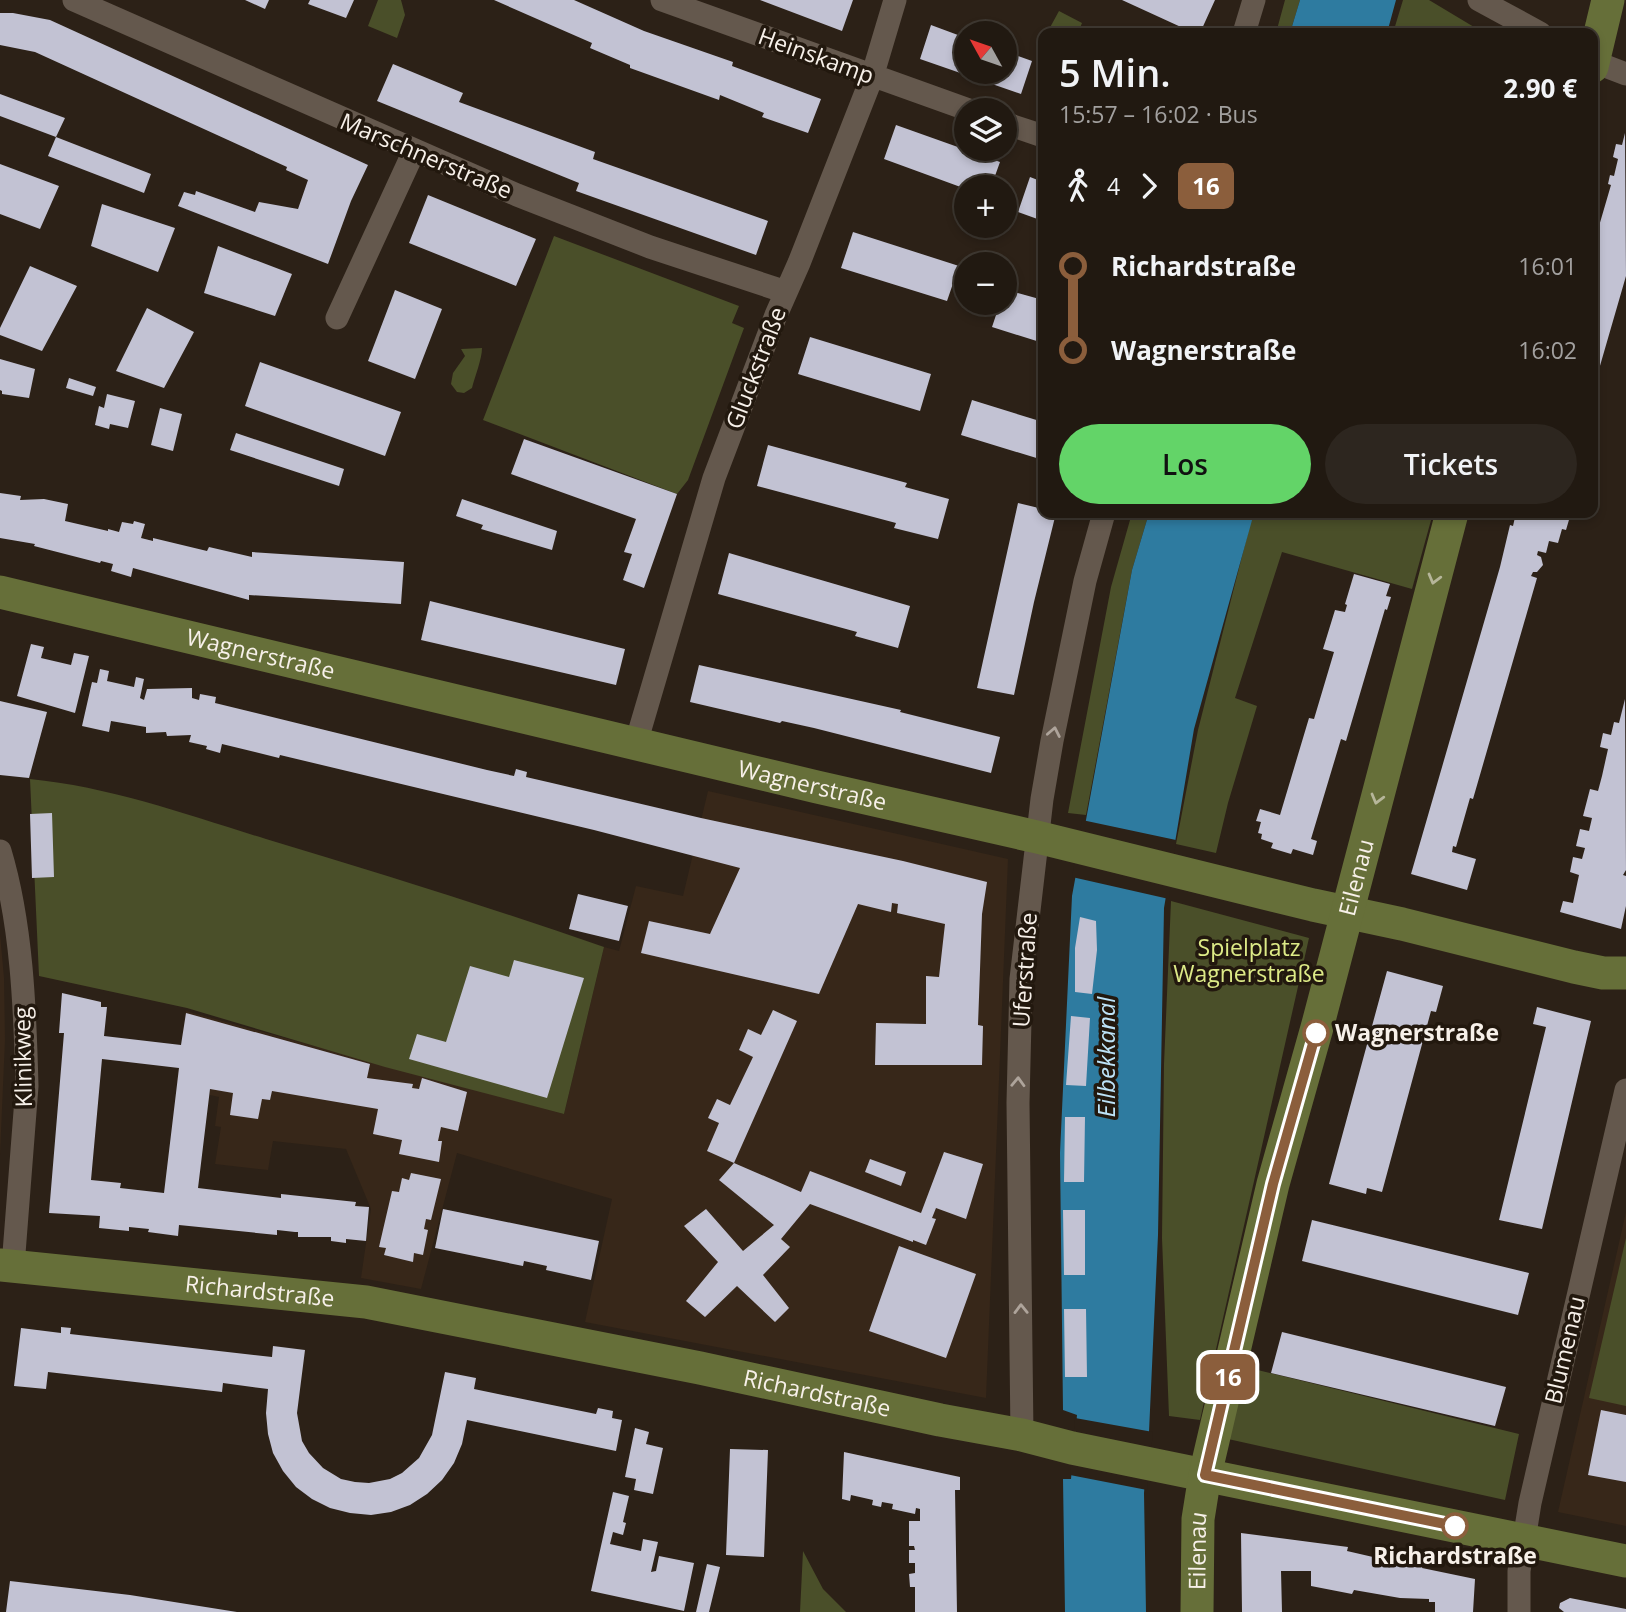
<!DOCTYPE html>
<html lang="de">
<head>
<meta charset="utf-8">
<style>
  :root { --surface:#211911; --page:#2d261f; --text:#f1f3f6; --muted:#a2a09f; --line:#3e3831; --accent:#63d468 }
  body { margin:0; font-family:"Open Sans",sans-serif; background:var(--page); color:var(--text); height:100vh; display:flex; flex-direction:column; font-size:26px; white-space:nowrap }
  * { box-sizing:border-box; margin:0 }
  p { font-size:23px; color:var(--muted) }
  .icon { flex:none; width:38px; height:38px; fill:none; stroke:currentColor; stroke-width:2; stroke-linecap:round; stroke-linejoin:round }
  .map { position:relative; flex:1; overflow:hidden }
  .sheet { position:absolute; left:1038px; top:28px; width:560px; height:490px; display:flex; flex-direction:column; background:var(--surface); border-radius:14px; box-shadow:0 4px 10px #0003,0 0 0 2px var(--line) }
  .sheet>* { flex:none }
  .badge { padding:0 14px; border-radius:10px; font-size:24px; line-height:46px }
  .needle { width:46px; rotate:310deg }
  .tools { position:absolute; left:954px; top:21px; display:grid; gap:14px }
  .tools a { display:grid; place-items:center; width:63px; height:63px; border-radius:50%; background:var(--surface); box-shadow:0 4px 10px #0003,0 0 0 2px var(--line); font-size:35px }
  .map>.badge { position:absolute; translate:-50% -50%; box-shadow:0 0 0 4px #fff }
  .legs { display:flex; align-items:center; gap:10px; height:77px; padding:0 21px; font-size:23px }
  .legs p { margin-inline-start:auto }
  .headline { display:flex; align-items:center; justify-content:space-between; height:119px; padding:0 21px }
  h1 { font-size:38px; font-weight:600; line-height:52px }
  .button { display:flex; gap:14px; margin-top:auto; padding:14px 21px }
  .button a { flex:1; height:80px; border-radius:42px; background:var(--accent); color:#111; font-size:28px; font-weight:600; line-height:80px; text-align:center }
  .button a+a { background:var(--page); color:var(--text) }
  ul { padding:0 21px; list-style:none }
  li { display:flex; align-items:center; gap:24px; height:84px; font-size:26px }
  li i { display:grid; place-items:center; width:10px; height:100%; margin:0 9px; background:currentColor }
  li i::after { content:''; width:18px; height:18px; margin:-9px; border:5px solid; border-radius:50%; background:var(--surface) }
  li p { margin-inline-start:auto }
  li:first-child i { background:linear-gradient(#0000 50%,currentColor 0) }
  li:last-child i { background:linear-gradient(currentColor 50%,#0000 0) }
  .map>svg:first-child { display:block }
  .built { fill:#372719 }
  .green { fill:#4a4f29 }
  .water { fill:#2e7ba0 }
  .pier { fill:#2c2117 }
  .building { fill:#c2c2d3; fill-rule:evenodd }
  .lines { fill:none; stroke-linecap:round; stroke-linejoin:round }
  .street { stroke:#64584d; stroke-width:23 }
  .secondary { stroke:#666f39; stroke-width:33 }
  .oneway { stroke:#b6b69a }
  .oneway2 { stroke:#aea49b }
  .line-1-casing { stroke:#fff; stroke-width:16 }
  .line-1 { stroke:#8b5e3c; stroke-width:10 }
  .stop-1-dot { fill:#fff; stroke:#8b5e3c; stroke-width:3.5 }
  .labels { text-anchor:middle; stroke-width:7; stroke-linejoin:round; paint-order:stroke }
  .street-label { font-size:23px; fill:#f7f0e9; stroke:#22180e }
  .park-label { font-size:23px; fill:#ddea87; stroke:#22180e }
  .stop-label { font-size:23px; font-weight:bold; fill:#f7f0e9; stroke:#22180e; text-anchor:start }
  .water-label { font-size:24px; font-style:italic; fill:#bde3f8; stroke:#22180e }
</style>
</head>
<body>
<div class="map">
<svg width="1626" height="1612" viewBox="0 0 1626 1612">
  <rect width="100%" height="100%" fill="#2c2117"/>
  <path class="built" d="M708 791 1008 859 986 1398 585 1322 612 1199 457 1153 421 1289 361 1278 371 1209 346 1149 273 1141 268 1170 215 1164 221 1127 215 1126 219 1097 210 1095V1089L177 1082 186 1011 564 1114 604 947 619 951 636 886 683 896Z
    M0 934 4 978 5 1040 0 1155Z
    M1626 1212V1526L1558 1512Z"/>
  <path class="green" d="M378 0H401L405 15 397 38 368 26Z
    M1285 0H1300L1290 33H1276Z
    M1403 0H1429L1484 33H1393Z
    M1059 11 1082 23 1078 33H1047Z
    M554 236 739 306 732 323 744 328 688 480 677 494 483 420Z
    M482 348C482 359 475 376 472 388L464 393 457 392 451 384 453 373 465 356 461 349Z
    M1132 513H1149L1132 570 1086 815 1068 813 1111 587Z
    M1253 513H1433L1412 589 1282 552 1235 698 1257 706 1228 803 1216 853 1176 844 1198 730Z
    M30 779C111 787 188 815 266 839 379 873 492 908 604 947L564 1114 385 1067 187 1008 39 976Z
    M1171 901 1309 938 1200 1420 1169 1416 1162 1238 1164 1064Z
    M1626 1238V1406L1589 1398Z
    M1237 1365 1519 1434 1505 1500 1219 1437Z
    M803 1551 823 1589 846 1612H800Z"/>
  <path class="water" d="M1300 0H1396L1387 33H1290Z
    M1149 513H1254L1194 729 1164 908 1158 1235 1149 1432 1144 1493 1146 1612H1065L1063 1479H1071L1077 1415 1063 1410 1060 1153 1072 896 1132 570Z"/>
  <path class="pier" d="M1082 820 1176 840 1169 899 1072 877Z
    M1075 1418 1153 1432 1147 1490 1070 1475Z"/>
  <path class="building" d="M245 0H269L265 9Z
    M310 0H354L346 18 308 4Z
    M494 0H574L644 31 733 62 732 66 821 99 808 133 762 117 764 113 720 95 719 100 630 68V65L590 48 592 43Z
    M760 0H853L842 31Z
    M1122 0H1215L1200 33H1194Z
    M0 13H13L50 20 368 165 351 201 328 264 178 206 184 192 195 195 196 191 255 212 259 202 298 209 308 180 286 170 287 167 35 52 0 45Z
    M931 25 966 38V72H1004V51L1032 61 1021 94 920 59Z
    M393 64 463 93 459 102 595 152 593 159 768 221 756 255 576 191 579 183 377 101Z
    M0 94 65 118 56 137 0 116Z
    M896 125 1000 162 991 187 966 189 884 159Z
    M1625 133 1626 276 1593 390 1592 250 1611 185 1608 184 1610 175 1614 176 1618 159 1613 157 1616 144 1622 145Z
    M56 137 151 174 144 193 48 156Z
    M0 164 59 186 40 229 0 214Z
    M1030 177 1043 182V221L1018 212Z
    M428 195 536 239 516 286 409 243Z
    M102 204 175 228 158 272 91 246Z
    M853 232 959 266 947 301 841 268Z
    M218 246 292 274 275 316 204 293Z
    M30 266 77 286 42 351 0 335V328Z
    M1004 289 1043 300V343L992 327 1000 303H1004Z
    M395 290 442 309 415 379 368 361Z
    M147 308 194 332 164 388 116 371Z
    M810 337 931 374 920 411 798 374Z
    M0 359 35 369 29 398 2 394V391L0 390Z
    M260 362 401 412 385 456 245 406Z
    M69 378 96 387 93 396 66 388Z
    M107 394 135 401 128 428 110 424 109 429 95 425 99 406 104 408Z
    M972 400 1043 422V460L961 435Z
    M160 408 182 414 173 451 151 445Z
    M236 433 344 469 339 486 230 450Z
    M524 439 677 494 644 588 623 580 632 554 624 552 636 519 511 474Z
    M768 445 907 483 905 487 949 499 938 539 894 528 896 523 757 486Z
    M0 493 21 496 20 500 44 499 68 504 65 521 108 531V529L119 532 122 522 133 524 134 521 145 524 141 538 153 541V538L207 551 209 547 252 557V552L404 562 401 604 249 595V600L133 568 131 577 111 571 113 564 101 561 100 563 34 546 35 544 0 538Z
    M462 499 557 531 552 550 481 529 483 525 456 516Z
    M1018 503 1043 509V513H1056L1034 602 1014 695 977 688Z
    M1516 513H1571L1566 530 1562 529 1558 543 1549 541 1546 553 1538 551 1537 555 1541 557 1543 565 1537 572H1533L1531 576 1537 578 1473 799 1470 798 1456 847 1453 846 1452 852 1476 859 1467 890 1411 874 1500 567 1510 525 1513 526Z
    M729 553 910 606 898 648 855 636 857 632 718 594Z
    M1354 574 1390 584 1386 596 1391 597 1387 610 1385 609 1346 741 1341 739 1311 839 1317 841 1313 855 1293 849 1291 854 1271 848 1273 843 1261 839 1262 834 1258 833 1261 822 1256 821 1260 809 1280 815 1309 718 1314 719 1334 652 1323 649 1335 610 1345 612 1347 605 1345 604Z
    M430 601 625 649 616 685 421 640Z
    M31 644 44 647 41 658 71 665 74 653 89 656 75 713 17 696Z
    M699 665 901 710 900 712 1000 737 991 773 814 728 782 721 780 723 690 702Z
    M100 669 109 671 107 681 134 687 136 677 144 679 140 698 144 700 147 689 192 688V698L199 700 200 694 216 697 215 703 487 770 514 776 516 769 527 772 526 777 552 783 701 818 903 861 987 882 982 914 978 1025 983 1026 982 1065H875L876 1023 926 1024V976L939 977 945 924 897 913 898 904 892 903 891 912 858 904 819 994 641 953 649 921 710 934 740 868 594 830 280 755 279 758 222 744 220 753 206 749 207 746 189 742 191 735 167 736 166 732 146 733V727L111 721 109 732 82 726 92 682 97 683Z
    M1625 699 1626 870 1623 875 1626 876V906L1621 929 1560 912 1563 901 1573 903 1579 875 1570 872 1573 857 1582 859 1585 848 1576 846 1580 829 1589 831 1592 818 1583 816 1590 789 1598 791 1602 776 1608 749 1600 747 1603 733 1611 735 1614 722 1619 723Z
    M0 701 47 712 29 778 0 775Z
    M52 813 54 877 32 878 30 814Z
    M578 894 628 906 619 941 569 929Z
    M1080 917 1096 921 1097 950 1092 994 1075 992V948Z
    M514 960 584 978 547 1098 409 1059 417 1034 446 1042 470 966 509 977Z
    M1387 971 1443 986 1436 1012 1431 1011 1382 1192 1367 1188 1366 1194 1329 1184Z
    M62 993 101 1002V1007H107L104 1036 181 1045 186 1013 370 1064 367 1078 413 1084 412 1088 419 1089 422 1078 467 1092 458 1131 441 1127 438 1141H442L439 1162 399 1154 402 1140 373 1134 378 1109 272 1091 270 1100 262 1099 258 1119 230 1115 233 1093 210 1089 198 1188 281 1198V1194L356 1202 355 1206 369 1207 366 1241 346 1239V1243L331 1241V1237H298V1232H295L277 1230V1235L179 1225 178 1236 148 1232 149 1229 129 1227V1231L99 1228 100 1216 49 1213 64 1033H59ZM102 1059 179 1068 164 1193 120 1188 121 1183 91 1180Z
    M1537 1007 1591 1021 1542 1229 1499 1220 1546 1027 1533 1024Z
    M773 1010 797 1021 734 1163 707 1151 719 1123 708 1118 717 1099 730 1105 753 1057 739 1050 748 1029 761 1035Z
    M1071 1016 1090 1018 1086 1086 1066 1085Z
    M1065 1117H1085L1084 1182H1064Z
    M944 1152 983 1164 966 1219 936 1208 932 1218 936 1219 926 1245 913 1240V1242L810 1204 781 1239 790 1247 763 1275 789 1308 775 1322 737 1286 705 1317 686 1301 718 1262 684 1226 706 1209 743 1251 774 1225 719 1180 734 1163 801 1192 810 1171 921 1213Z
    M870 1159 906 1172 901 1186 865 1172Z
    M411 1173 441 1179 431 1220 426 1219 424 1229 428 1230 423 1255 414 1253 413 1262 384 1255 386 1248 379 1247 392 1191 399 1192 402 1178 409 1180Z
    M443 1209 599 1241 591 1280 546 1270 547 1266 524 1261 523 1266 435 1248Z
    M1063 1210H1085V1275H1064Z
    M1312 1220 1529 1273 1518 1315 1302 1261Z
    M899 1246 976 1274 946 1358 869 1331Z
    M1064 1309H1086L1087 1377H1065Z
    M61 1327 71 1328 70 1334 272 1357 273 1346 305 1350 297 1413 302 1441 309 1453 323 1468 341 1479 355 1482 369 1483 390 1479 402 1473 419 1458 432 1435 445 1372 476 1378 474 1389 596 1414 598 1408 613 1411 612 1418 622 1420 616 1451 467 1420 462 1444 454 1463 442 1480 427 1494 410 1505 391 1512 371 1515 350 1513 330 1508 312 1499 296 1487 283 1471 273 1453 268 1434 266 1413 268 1389 223 1383 222 1392 48 1372 46 1389 14 1386 21 1328 61 1333Z
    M1282 1332 1506 1387 1495 1426 1271 1373Z
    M1601 1410 1626 1415V1482L1588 1475Z
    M635 1428 649 1432 646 1444 663 1448 653 1494 634 1490 636 1479 625 1477Z
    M730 1449 768 1450 764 1557 726 1555Z
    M844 1452 960 1477V1490H955L957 1612H915V1587H910L909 1574 915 1573V1563H909V1550H915L914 1546H909V1521H920V1509L916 1508 915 1514 892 1509 893 1504 882 1502 881 1507 872 1505 873 1500 851 1495 850 1501 842 1499Z
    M613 1492 629 1496 623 1522 626 1523 623 1535 613 1532 610 1544 641 1551 643 1539 658 1542 651 1572 656 1571 659 1556 694 1563 684 1611 591 1591Z
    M1241 1533 1348 1547 1347 1551 1373 1557 1374 1553 1423 1564 1422 1568 1475 1579 1473 1612H1435V1602H1429V1599L1400 1598 1354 1590 1352 1594 1311 1586V1571H1281L1282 1612H1242Z
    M707 1564 720 1567 709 1612H696Z
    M10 1581 130 1595 237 1612H6Z
    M1570 1598 1626 1609V1612H1564L1559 1608 1560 1603Z"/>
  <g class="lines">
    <path class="street" d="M74 0 517 195 650 247 786 292
      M662 0 969 110
      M1479 0 1540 33
      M1244 33 1254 0
      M1592 61 1626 74
      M1004 123 1043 136
      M337 318 414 151
      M636 743 714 478 776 315 799 263 872 77 895 0
      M0 851C22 924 25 1010 27 1086L13 1266
      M1022 1435 1018 1103 1021 979 1042 799 1052 741 1085 581 1104 513
      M1519 1612V1571L1530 1503 1626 1090"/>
    <g class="secondary">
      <path d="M1592 67 1608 0"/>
      <path id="s1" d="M0 592 817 787 1037 837 1313 905 1402 924 1574 967 1603 973H1626"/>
      <path id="s2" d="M0 1265 366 1302 700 1368 940 1420 1022 1435 1072 1448 1626 1561"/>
      <path id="s3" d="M1197 1612 1198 1519 1205 1475 1273 1184 1318 1024 1452 513"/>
    </g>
  </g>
  <defs><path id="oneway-chevron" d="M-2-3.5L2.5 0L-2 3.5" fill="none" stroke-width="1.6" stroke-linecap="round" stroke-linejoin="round" transform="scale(1.75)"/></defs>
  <g class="oneway">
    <use href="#oneway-chevron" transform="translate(1434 579) rotate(105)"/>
    <use href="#oneway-chevron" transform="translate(1377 799) rotate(105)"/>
  </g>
  <g class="oneway2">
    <use href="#oneway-chevron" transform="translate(1054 732) rotate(-79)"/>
    <use href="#oneway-chevron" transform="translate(1018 1082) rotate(-88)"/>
    <use href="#oneway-chevron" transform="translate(1021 1309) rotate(-91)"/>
  </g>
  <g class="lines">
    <defs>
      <path id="line-1" d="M1316 1033 1273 1184 1205 1475 1455 1526"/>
    </defs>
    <use href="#line-1" class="line-1-casing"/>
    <use href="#line-1" class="line-1"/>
  </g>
  <g class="stop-1-dot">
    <circle cx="1316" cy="1033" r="12"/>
    <circle cx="1455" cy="1526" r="12"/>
  </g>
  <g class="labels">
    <g class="street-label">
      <text transform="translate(816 56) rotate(20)" y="8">Heinskamp</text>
      <text transform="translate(426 156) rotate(23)" y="8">Marschnerstraße</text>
      <text transform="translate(756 368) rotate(-69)" y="8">Gluckstraße</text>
      <text dy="8" stroke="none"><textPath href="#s1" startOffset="268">Wagnerstraße</textPath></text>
      <text dy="8" stroke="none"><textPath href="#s1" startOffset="835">Wagnerstraße</textPath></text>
      <text dy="8" stroke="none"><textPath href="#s3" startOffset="754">Eilenau</textPath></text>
      <text transform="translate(1025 970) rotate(-86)" y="8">Uferstraße</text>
      <text transform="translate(23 1057) rotate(-91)" y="8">Klinikweg</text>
      <text dy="8" stroke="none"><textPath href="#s2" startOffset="261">Richardstraße</textPath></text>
      <text transform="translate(1565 1350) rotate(-77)" y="8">Blumenau</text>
      <text dy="8" stroke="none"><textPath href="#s2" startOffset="828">Richardstraße</textPath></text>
      <text dy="8" stroke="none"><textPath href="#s3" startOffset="61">Eilenau</textPath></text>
    </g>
    <g class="park-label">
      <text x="1249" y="956">Spielplatz<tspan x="1249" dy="26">Wagnerstraße</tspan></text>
    </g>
    <g class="stop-label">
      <text x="1335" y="1041">Wagnerstraße</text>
      <text x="1455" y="1564" text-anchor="middle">Richardstraße</text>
    </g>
    <g class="water-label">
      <text transform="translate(1107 1057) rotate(-90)" y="8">Eilbekkanal</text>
    </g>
  </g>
</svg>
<div class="tools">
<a><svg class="needle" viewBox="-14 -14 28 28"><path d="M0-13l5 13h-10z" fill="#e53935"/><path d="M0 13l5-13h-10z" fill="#a2a09f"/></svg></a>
<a><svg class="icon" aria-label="layers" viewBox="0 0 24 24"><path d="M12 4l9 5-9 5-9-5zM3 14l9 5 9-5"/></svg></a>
<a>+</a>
<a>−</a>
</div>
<b class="badge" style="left:1228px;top:1377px;background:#8b5e3c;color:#fff">16</b>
<section class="sheet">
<div class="headline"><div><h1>5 Min.</h1><p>15:57 – 16:02 · Bus</p></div><b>2.90 €</b></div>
<div class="legs"><svg class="icon" aria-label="walk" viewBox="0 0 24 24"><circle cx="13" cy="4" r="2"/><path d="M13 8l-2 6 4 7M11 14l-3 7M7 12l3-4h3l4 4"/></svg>4<svg class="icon" aria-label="forward" viewBox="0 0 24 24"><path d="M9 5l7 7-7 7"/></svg><b class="badge" style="background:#8b5e3c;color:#fff">16</b></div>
<ul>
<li><i style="color:#8b5e3c"></i><b>Richardstraße</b><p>16:01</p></li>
<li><i style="color:#8b5e3c"></i><b>Wagnerstraße</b><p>16:02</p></li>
</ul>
<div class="button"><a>Los</a><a>Tickets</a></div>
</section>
</div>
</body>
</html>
